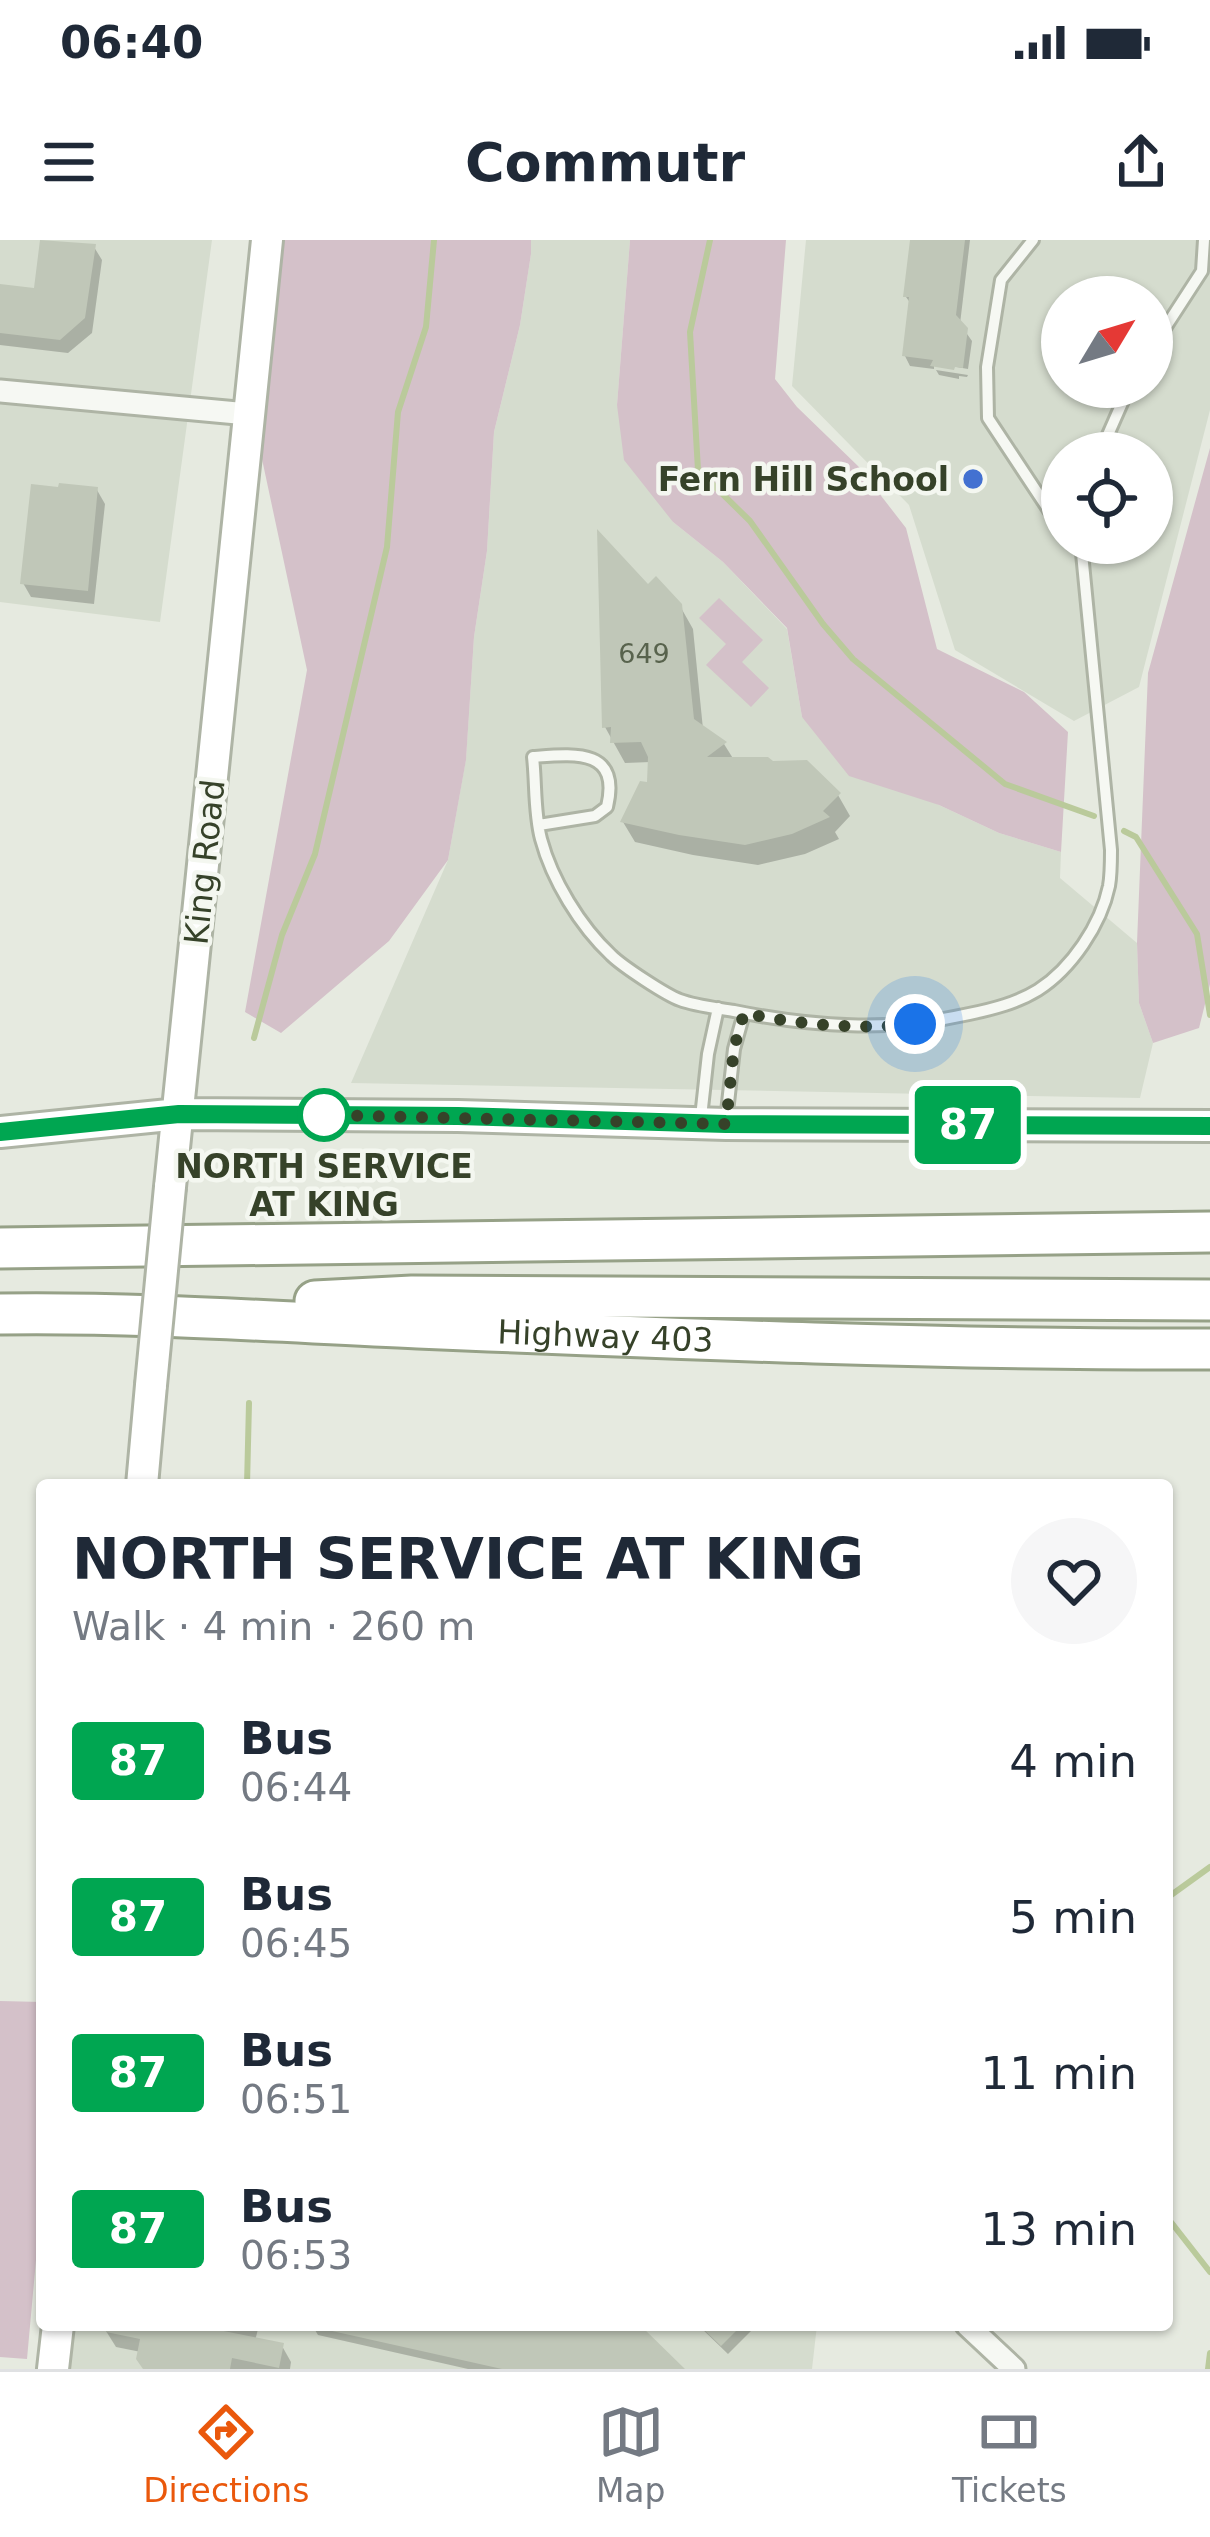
<!DOCTYPE html>
<html lang="en">
<head>
<meta charset="utf-8">
<style>
  :root { --surface:#fff; --page:#f6f6f7; --text:#1f2937; --muted:#747a83; --line:#e0e1e3; --accent:#ea580c }
  body { margin:0; font-family:"DejaVu Sans",sans-serif; background:var(--page); color:var(--text); height:100vh; display:flex; flex-direction:column; font-size:45px; white-space:nowrap }
  * { box-sizing:border-box; margin:0 }
  p { font-size:39px; color:var(--muted) }
  .icon { flex:none; width:66px; height:66px; fill:none; stroke:currentColor; stroke-width:2; stroke-linecap:round; stroke-linejoin:round }
  .map { position:relative; flex:1; overflow:hidden }
  .sheet { position:absolute; left:36px; top:1239px; width:1137px; height:852px; display:flex; flex-direction:column; background:var(--surface); border-radius:12px; box-shadow:0 3px 9px #0004 }
  .sheet>* { flex:none }
  .badge { padding:0 24px; border-radius:9px; font-size:42px; line-height:78px }
  .needle { width:78px; rotate:52deg }
  .controls { position:absolute; left:1041px; top:36px; display:grid; gap:24px }
  .controls a { display:grid; place-items:center; width:132px; height:132px; border-radius:50%; background:var(--surface); box-shadow:0 3px 9px #0004; font-size:60px }
  .you { position:absolute; width:60px; height:60px; margin:-30px; border:9px solid #fff; border-radius:50%; background:#1a73e8; box-shadow:0 0 0 18px #1a73e833 }
  .map>.badge { position:absolute; translate:-50% -50%; box-shadow:0 0 0 6px #fff }
  .round { display:grid; place-items:center; flex:none; width:126px; height:126px; border-radius:63px; background:var(--page) }
  .summary { display:flex; align-items:center; justify-content:space-between; height:204px; padding:0 36px }
  h1 { font-size:57px; font-weight:700; line-height:90px }
  ul { padding:0; list-style:none }
  li { display:flex; align-items:center; gap:36px; height:156px; padding:0 36px }
  li div { flex:1 }
  li b { display:block; font-size:45px }
  li em { font-style:normal }
  li .badge { min-width:132px; font-weight:700; text-align:center }
  .status { display:flex; justify-content:space-between; align-items:center; height:84px; padding:0 60px; background:var(--surface); direction:ltr }
  .status svg { height:33px; fill:currentColor }
  header { display:flex; justify-content:space-between; align-items:center; height:156px; padding:0 36px; background:var(--surface); font-size:54px; font-weight:700 }
  .tabs { display:flex; justify-content:space-around; align-items:center; height:168px; border-top:3px solid var(--line); background:var(--surface); font-size:33px; color:var(--muted) }
  .tabs a { display:grid; justify-items:center; gap:6px }
  .tabs .selected { color:var(--accent) }
  .map>svg:first-child { display:block }
  .built { fill:#d5dcce; fill-rule:evenodd }
  .green { fill:#d4c1c9 }
  .shadow { fill:#0003 }
  .lines { fill:none; stroke-linecap:round; stroke-linejoin:round }
  .stream { stroke:#baca9b; stroke-width:6 }
  .building { fill:#c0c7b8 }
  .lane-casing { stroke:#aeb4a5; stroke-width:16 }
  .street-casing { stroke:#aeb4a5; stroke-width:27 }
  .secondary-casing { stroke:#aeb4a5; stroke-width:36 }
  .highway-casing { stroke:#96a187; stroke-width:45 }
  .lane { stroke:#f6f8f3; stroke-width:10 }
  .street { stroke:#f6f8f3; stroke-width:21 }
  .secondary { stroke:#fff; stroke-width:30 }
  .highway { stroke:#fff; stroke-width:39 }
  .secondary-bridge-casing { stroke:#aeb4a5; stroke-width:36; stroke-linecap:butt }
  .secondary-bridge { stroke:#fff; stroke-width:30 }
  .line-casing { stroke:#fff; stroke-width:27 }
  .line { stroke:#00a651; stroke-width:18 }
  .walk { stroke:#364229; stroke-width:12; stroke-dasharray:0 21.6 }
  .poi-dot { fill:#4371d1; stroke:#f4f7f0; stroke-width:4.5 }
  .stop-dot { fill:#fff; stroke:#00a651; stroke-width:6 }
  .labels { text-anchor:middle; stroke-width:9; stroke-linejoin:round; paint-order:stroke }
  .number-label { font-size:27px; fill:#58634d }
  .poi-label { font-size:33px; font-weight:bold; fill:#364229; stroke:#f4f7f0; text-anchor:end }
  .street-label { font-size:33px; fill:#364229; stroke:#f4f7f0 }
  .stop-label { font-size:33px; font-weight:bold; fill:#364229; stroke:#f4f7f0 }
</style>
</head>
<body>
<div class="status"><b>06:40</b><svg viewBox="0 0 49 12"><path d="M0 12V9h3v3zM5 12V6h3v6zM10 12V3h3v9zM15 12V0h3v12zM26 1h20v11H26zM47 4h2v5h-2z"/></svg></div>
<header><svg class="icon" aria-label="menu" viewBox="0 0 24 24"><path d="M4 6h16M4 12h16M4 18h16"/></svg>Commutr<svg class="icon" aria-label="share" viewBox="0 0 24 24"><path d="M12 15V3M7 8l5-5 5 5M5 13v7h14v-7"/></svg></header>
<div class="map">
<svg width="1210" height="2129" viewBox="0 0 1210 2129">
  <rect width="100%" height="100%" fill="#e6eae0"/>
  <path class="built" d="M0 0H212L160 382 0 362Z
    M531 0H630L617 165 673 282 723 322 787 389 802 477 939 565 999 593 1061 612 1060 638 1137 703 1139 763 1153 803 1140 858 351 843 448 620 466 519 474 397 487 311 494 192 520 85 531 14Z
    M806 0H1210V170L1139 447 1074 481 955 410 909 265 792 146ZM1062 57H1152V147H1062ZM1062 213H1152V303H1062Z
    M63 2085H817L812 2129H58Z"/>
  <path class="green" d="M278 0H531V14L520 85 494 192 487 311 474 397 466 520 448 620 389 701 281 793 245 772 307 430 259 205Z
    M630 0H786L775 139 797 167 858 226 906 288 937 409 1024 452 1068 492 1061 612 999 593 939 565 849 536 802 477 787 388 723 322 673 282 624 220 617 165Z
    M1210 208V744L1199 788 1153 803 1139 763 1137 703 1148 433Z
    M719 358 763 400 742 422 769 448 751 467 706 425 726 404 699 378Z
    M0 1761 42 1762V1954L27 2119 0 2117Z"/>
  <path class="shadow" d="M913 0H970L960 84 972 101 968 129 934 123V129L910 126 905 116 911 64 906 57Z
    M94 7 102 20 92 93 68 113 0 105V47L37 51Z
    M936 130 968 135 967 137 959 136V139L939 135Z
    M97 250 105 264 94 364 31 357 23 343Z
    M648 348 680 366 693 389 703 489 724 504 734 520 838 555 850 576 835 592 839 599 805 614 758 625 693 615 635 602 623 582 650 545 651 522 625 523 605 487Z
    M108 2085H259L255 2101 282 2106 291 2122 290 2129H146L141 2112 116 2107 106 2091Z
    M312 2085H635L678 2129H468L318 2095Z
    M698 2085H757L728 2114Z"/>
  <g class="lines">
    <path class="stream" d="M710 0 690 92 698 230 750 281 823 384 853 419 1005 544 1094 576
      M1124 591 1136 597 1197 694 1210 775
      M254 798 282 695 315 614 387 307 398 172 426 87 434 0
      M247 1245 249 1163
      M1167 1658 1210 1627
      M1167 1977 1210 2032
      M1208 2129 1210 2113"/>
  </g>
  <path class="building" d="M40 0 96 4 85 78 60 100 0 93V44L34 48Z
    M910 0H965L956 75 968 88 963 128 955 127 954 130 930 126 933 120 902 116 909 57H903Z
    M59 243 98 247 88 351 20 344 31 244 58 247Z
    M597 289 648 344 656 336 682 364 694 479 727 502 707 517H768L773 521 807 520 841 553 823 571 830 577 792 594 745 605 679 595 620 582 640 541 647 542 648 517 641 502 610 503 611 487 602 488Z
    M107 2085H194L284 2103 279 2128 232 2118 230 2129H143L136 2119 140 2099 106 2092Z
    M333 2085H640L685 2129H502L332 2091Z
    M699 2085H742L721 2106Z"/>
  <g class="lines">
    <defs>
      <path id="lane" d="M1033 0 1001 40 987 127 988 178 1062 290
        M1152 108 1202 31 1204 0
        M1100 213 1129 147
        M539 585 595 576 607 567C621 508 574 514 533 517 536 543 534 573 541 599 552 640 580 686 611 715 622 726 666 755 680 760 696 766 717 768 734 771 813 787 890 792 969 774 993 769 1017 763 1038 750 1071 729 1101 685 1109 646 1111 635 1111 622 1111 610L1081 303
        M701 877 708 814 718 768
        M726 881 734 809 744 773"/>
      <path id="street" d="M0 151 248 174
        M967 2085 1014 2129"/>
      <path id="secondary" d="M0 892 179 874 458 876 726 884 1210 886
        M170 947 267 0
        M142 1245 151 1145
        M53 2129 58 2085"/>
      <g id="highway">
        <path d="M0 1008 1210 992"/>
        <path d="M315 1061 412 1056 1210 1060"/>
        <path id="s1" d="M0 1074C140 1072 279 1082 418 1088 682 1099 946 1110 1210 1109"/>
      </g>
    </defs>
    <use href="#lane" class="lane-casing"/>
    <use href="#street" class="street-casing"/>
    <use href="#secondary" class="secondary-casing"/>
    <use href="#highway" class="highway-casing"/>
    <use href="#lane" class="lane"/>
    <use href="#street" class="street"/>
    <use href="#secondary" class="secondary"/>
    <use href="#highway" class="highway"/>
    <defs>
      <path id="secondary-bridge" d="M151 1145 170 947"/>
    </defs>
    <use href="#secondary-bridge" class="secondary-bridge-casing"/>
    <use href="#secondary-bridge" class="secondary-bridge"/>
  </g>
  <g class="lines">
    <defs>
      <path id="line" d="M0 892 179 874 458 876 726 884 1210 886"/>
    </defs>
    <use href="#line" class="line-casing"/>
    <use href="#line" class="line"/>
    <path class="walk" d="M324 875H319L726 884 734 808 744 773C801 785 857 790 915 784"/>
  </g>
  <circle class="poi-dot" cx="973" cy="239" r="12"/>
  <circle class="stop-dot" cx="324" cy="875" r="24"/>
  <g class="labels">
    <g class="number-label">
      <text x="644" y="423">649</text>
    </g>
    <g class="poi-label">
      <text x="949" y="251">Fern Hill School</text>
    </g>
    <g class="street-label">
      <text transform="translate(204 622) rotate(-84)" y="12">King Road</text>
      <text dy="12" stroke="none"><textPath href="#s1" startOffset="606">Highway 403</textPath></text>
    </g>
    <g class="stop-label">
      <text x="324" y="938">NORTH SERVICE<tspan x="324" dy="38">AT KING</tspan></text>
    </g>
  </g>
</svg>
<div class="controls">
<a><svg class="needle" viewBox="-14 -14 28 28"><path d="M0-13l5 13h-10z" fill="#e53935"/><path d="M0 13l5-13h-10z" fill="#747a83"/></svg></a>
<a><svg class="icon" aria-label="locate" viewBox="0 0 24 24"><circle cx="12" cy="12" r="6"/><path d="M12 2v4M12 18v4M2 12h4M18 12h4"/></svg></a>
</div>
<div class="you" style="left:915px;top:784px"></div>
<b class="badge" style="left:968px;top:885px;background:#00a651;color:#fff">87</b>
<section class="sheet">
<div class="summary"><div><h1>NORTH SERVICE AT KING</h1><p>Walk · 4 min · 260 m</p></div><a class="round"><svg class="icon" aria-label="heart" viewBox="0 0 24 24"><path d="M12 20l-8-8c-3-5 5-10 8-4 3-6 11-1 8 4z"/></svg></a></div>
<ul>
<li><span class="badge" style="background:#00a651;color:#fff">87</span><div><b>Bus</b><p>06:44</p></div><em>4 min</em></li>
<li><span class="badge" style="background:#00a651;color:#fff">87</span><div><b>Bus</b><p>06:45</p></div><em>5 min</em></li>
<li><span class="badge" style="background:#00a651;color:#fff">87</span><div><b>Bus</b><p>06:51</p></div><em>11 min</em></li>
<li><span class="badge" style="background:#00a651;color:#fff">87</span><div><b>Bus</b><p>06:53</p></div><em>13 min</em></li>
</ul>
</section>
</div>
<nav class="tabs">
<a class="selected"><svg class="icon" aria-label="directions" viewBox="0 0 24 24"><path d="M12 3l9 9-9 9-9-9zM9 14v-3h6M13 9l2 2-2 2"/></svg>Directions</a>
<a><svg class="icon" aria-label="map" viewBox="0 0 24 24"><path d="M3 6l6-2 6 2 6-2v14l-6 2-6-2-6 2zM9 4v14M15 6v14"/></svg>Map</a>
<a><svg class="icon" aria-label="tickets" viewBox="0 0 24 24"><path d="M3 7h18v10H3zM15 7v10"/></svg>Tickets</a>
</nav>
</body>
</html>
